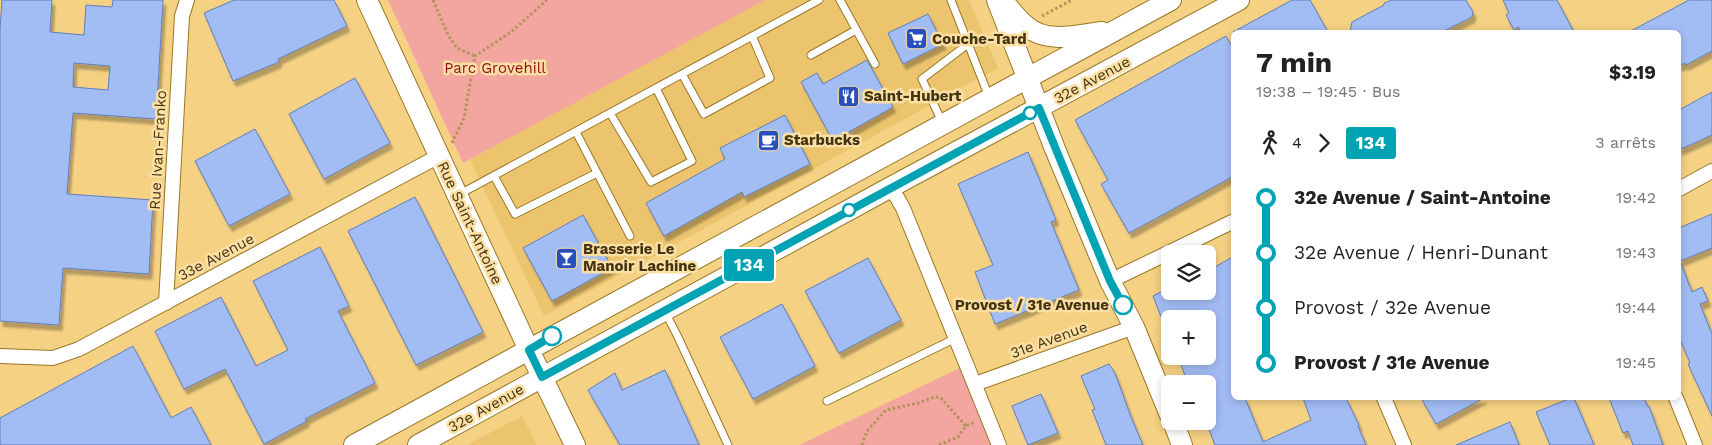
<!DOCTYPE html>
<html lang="fr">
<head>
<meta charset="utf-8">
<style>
  :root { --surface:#fff; --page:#f2f2f2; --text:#222; --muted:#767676 }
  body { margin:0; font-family:"Work Sans",sans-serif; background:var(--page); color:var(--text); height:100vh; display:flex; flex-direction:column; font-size:19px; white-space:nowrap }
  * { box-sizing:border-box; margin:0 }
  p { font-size:16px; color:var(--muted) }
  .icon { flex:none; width:28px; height:28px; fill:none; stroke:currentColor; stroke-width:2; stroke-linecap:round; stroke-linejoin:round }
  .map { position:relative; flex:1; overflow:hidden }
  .side { position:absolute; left:1231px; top:30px; width:450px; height:370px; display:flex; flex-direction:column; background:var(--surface); border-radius:8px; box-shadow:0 2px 8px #0003 }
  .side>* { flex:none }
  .badge { padding:0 10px; border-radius:4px; font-size:18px; line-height:32px }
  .tools { position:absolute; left:1161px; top:245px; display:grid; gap:10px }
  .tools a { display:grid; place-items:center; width:55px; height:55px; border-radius:8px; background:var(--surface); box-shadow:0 2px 8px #0003; font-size:25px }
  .map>.badge { position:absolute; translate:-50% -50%; box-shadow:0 0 0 2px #fff }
  .legs { display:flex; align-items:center; gap:8px; height:55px; padding:0 25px; font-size:16px }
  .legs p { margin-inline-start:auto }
  .summary { display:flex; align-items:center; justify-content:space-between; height:85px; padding:0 25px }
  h1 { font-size:28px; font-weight:700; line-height:38px }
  ul { padding:0 25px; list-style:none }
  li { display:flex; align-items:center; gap:18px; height:55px; font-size:19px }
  li i { display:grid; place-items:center; width:8px; height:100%; margin:0 6px; background:currentColor }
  li i::after { content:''; width:12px; height:12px; margin:-6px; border:4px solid; border-radius:50%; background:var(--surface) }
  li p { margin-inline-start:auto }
  li:first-child i { background:linear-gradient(#0000 50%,currentColor 0) }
  li:last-child i { background:linear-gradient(currentColor 50%,#0000 0) }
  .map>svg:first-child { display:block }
  .built { fill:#ecc46d }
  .green { fill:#f3a69f }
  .building { fill:#a2bcf4; stroke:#607dbe; fill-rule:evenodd; filter:url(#shadow) }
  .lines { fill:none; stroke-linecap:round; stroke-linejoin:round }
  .lane-casing { stroke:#997726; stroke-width:9 }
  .street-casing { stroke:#997726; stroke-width:16 }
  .secondary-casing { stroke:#997726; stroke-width:22 }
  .path { stroke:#b09458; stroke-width:3; stroke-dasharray:2.5 2.5; stroke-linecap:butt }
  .lane { stroke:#fff; stroke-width:7 }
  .street { stroke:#fff; stroke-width:14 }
  .secondary { stroke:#fff; stroke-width:20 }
  .line-1-casing { stroke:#fff; stroke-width:11 }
  .line-1 { stroke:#00a3b4; stroke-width:8 }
  .stop-1-dot { fill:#fff; stroke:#00a3b4; stroke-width:2.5 }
  .labels { text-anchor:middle; stroke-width:5; stroke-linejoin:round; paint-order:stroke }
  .poi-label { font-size:15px; font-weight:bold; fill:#433414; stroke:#fcdfa2; text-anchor:start }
  .park-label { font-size:15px; fill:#960b19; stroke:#fcdfa2 }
  .street-label { font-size:15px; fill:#433414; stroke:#fcdfa2 }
  .stop-label { font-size:15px; font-weight:bold; fill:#433414; stroke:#fcdfa2; text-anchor:end }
</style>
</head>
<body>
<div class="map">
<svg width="1712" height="445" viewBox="0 0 1712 445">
  <defs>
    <filter id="shadow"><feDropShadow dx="3" dy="5.5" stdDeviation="1" flood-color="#0004"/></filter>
  </defs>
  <rect width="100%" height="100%" fill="#f5d183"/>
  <path class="built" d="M753 0H969L998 68 544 316 470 160Z
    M522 416 537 445H467Z"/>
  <path class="green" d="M388 0H765L463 163Z
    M962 367 993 445H799Z"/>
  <path class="building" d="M2 0H52L50 32 84 35 86 5 112 7 113 0H163L156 119 73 113 67 194 153 200 149 274 63 268 59 325 0 321V29ZM74 63 110 66 108 90 73 87Z
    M234 0H334L347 26 278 59 279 62 233 81 204 13Z
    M1292 0H1310L1328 32H1233Z
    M1392 0H1466L1473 12 1472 17 1442 32H1350L1352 22 1384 5V3Z
    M1503 0H1557L1574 32H1521L1518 27 1514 30 1506 15 1509 13Z
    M1689 0H1712V51L1686 65 1685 63 1679 66V32H1629Z
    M928 14 943 44 903 64 888 33Z
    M1226 36 1234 50V176L1129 233 1101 184 1108 180 1075 120Z
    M867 60 893 107 833 141 801 82 817 73 823 84Z
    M355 78 390 143 324 179 289 114Z
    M1712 92V135L1679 150V110Z
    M785 115 810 164 744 197 742 192 664 236 646 203 725 159 720 148Z
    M255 129 290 194 229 226 195 161Z
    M1028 152 1056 220 1051 222 1079 290 995 324 975 272 993 265 958 184Z
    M415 197 483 332 416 365 348 231Z
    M1712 214V248L1680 261 1692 292 1702 287 1708 301 1700 304 1712 334V416L1692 373 1688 364 1690 363 1679 337V228Z
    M583 215 612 268 552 301 523 248Z
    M320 247 349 306 338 311 375 383 305 419 307 421 264 444 225 369 184 389 155 331 221 297 256 366 288 350 253 281Z
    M1234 256V398H1245L1263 442 1311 420 1303 398H1346L1359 425 1358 426 1366 445H1215L1208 427V384H1188L1178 356H1208V319H1162L1153 296 1170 287V291H1208V271Z
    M868 258 901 320 839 353 805 291Z
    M782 304 815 366 753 399 720 337Z
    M133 346 171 418 191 407 211 445H0V418Z
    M1109 364 1115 373 1131 417 1143 445H1106L1095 417 1092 410 1095 409 1081 376Z
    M665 370 699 445H620L588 390 615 373 622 390Z
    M1041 394 1058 433 1028 445 1012 406Z
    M1421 398H1484L1436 424Z
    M1571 398H1574L1594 445H1550L1536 412Z
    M1609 398H1644L1648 407 1649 406 1663 445H1633L1628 431 1623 433Z
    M1510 422 1519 445H1456Z"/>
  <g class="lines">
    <defs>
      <path id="lane" d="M840 0 875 64
        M951 0 989 97
        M811 55 856 30
        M682 74 704 114 770 78 752 36
        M610 113 651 182 692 161 656 88
        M943 124 922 79 968 44
        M576 132 630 236
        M494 176 515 214 597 173
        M458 195 819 0
        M665 312 677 335 728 445
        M827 401 956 338"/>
      <path id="street" d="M891 187 903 208 999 445
        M1679 189 1712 171
        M1110 281 1234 221
        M166 303 182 16 187 0
        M0 356 53 358 79 349 439 156
        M975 384 1134 327
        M1384 398 1404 445
        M1676 398 1695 445"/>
      <path id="secondary" d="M367 0 529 350 575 445
        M997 0 1055 149 1110 281 1134 327 1170 415
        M1002 0C1010 9 1017 19 1026 26 1047 44 1077 35 1102 32
        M1173 421 1182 445
        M354 445 1171 0
        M418 445 891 187 1239 0"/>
    </defs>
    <use href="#lane" class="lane-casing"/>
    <use href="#street" class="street-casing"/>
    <use href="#secondary" class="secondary-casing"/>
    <path class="path" d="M433 0 448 35 457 48 475 56
      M1042 16 1072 0
      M452 143 464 118 475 56 511 32 547 0
      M862 445 867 431 886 410 918 403 935 397H940L966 426
      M939 445 958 437 966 426 975 422"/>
    <use href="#lane" class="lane"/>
    <use href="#street" class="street"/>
    <use href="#secondary" class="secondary"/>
  </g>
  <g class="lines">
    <defs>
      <path id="line-1" d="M552 336 529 350 542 377 1039 108 1110 281 1123 305"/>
    </defs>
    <use href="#line-1" class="line-1-casing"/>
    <use href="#line-1" class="line-1"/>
  </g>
  <defs>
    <symbol id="supermarket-square" viewBox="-11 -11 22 22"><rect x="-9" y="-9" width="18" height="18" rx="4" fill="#274fbd" stroke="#fcdfa2"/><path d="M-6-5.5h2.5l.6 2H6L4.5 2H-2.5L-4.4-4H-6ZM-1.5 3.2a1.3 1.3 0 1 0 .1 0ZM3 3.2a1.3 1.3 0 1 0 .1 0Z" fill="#fff"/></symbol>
    <symbol id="restaurant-square" viewBox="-11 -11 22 22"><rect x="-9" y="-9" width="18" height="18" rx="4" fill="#274fbd" stroke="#fcdfa2"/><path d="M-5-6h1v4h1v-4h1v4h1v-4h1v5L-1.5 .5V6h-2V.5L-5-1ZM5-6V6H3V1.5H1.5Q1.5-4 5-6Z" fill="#fff"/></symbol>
    <symbol id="cafe-square" viewBox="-11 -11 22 22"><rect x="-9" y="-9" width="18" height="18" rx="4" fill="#274fbd" stroke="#fcdfa2"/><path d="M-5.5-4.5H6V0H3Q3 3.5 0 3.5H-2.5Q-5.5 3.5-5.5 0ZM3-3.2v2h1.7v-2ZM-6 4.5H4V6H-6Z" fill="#fff"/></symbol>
    <symbol id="bar-square" viewBox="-11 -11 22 22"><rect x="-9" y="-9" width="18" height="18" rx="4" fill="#274fbd" stroke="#fcdfa2"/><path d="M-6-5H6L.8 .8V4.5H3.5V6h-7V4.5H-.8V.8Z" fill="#fff"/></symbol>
  </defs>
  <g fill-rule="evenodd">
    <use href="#supermarket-square" x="904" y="26" width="25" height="25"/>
    <use href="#restaurant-square" x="836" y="84" width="25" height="25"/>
    <use href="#cafe-square" x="756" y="128" width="25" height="25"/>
    <use href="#bar-square" x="554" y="246" width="25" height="25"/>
  </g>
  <g class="stop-1-dot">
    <circle cx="1030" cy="113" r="6"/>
    <circle cx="849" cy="210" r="6"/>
    <circle cx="1123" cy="305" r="9"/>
    <circle cx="552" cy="336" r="9"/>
  </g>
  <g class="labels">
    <g class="poi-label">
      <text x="932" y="44">Couche-Tard</text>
      <text x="864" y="101">Saint-Hubert</text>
      <text x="784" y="145">Starbucks</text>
      <text x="583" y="254">Brasserie Le<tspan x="583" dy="17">Manoir Lachine</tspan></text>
    </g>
    <g class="park-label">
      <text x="495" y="73">Parc Grovehill</text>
    </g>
    <g class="street-label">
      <text transform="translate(1092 80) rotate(-28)" y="5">32e Avenue</text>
      <text transform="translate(158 150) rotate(-87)" y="5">Rue Ivan-Franko</text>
      <text transform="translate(470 223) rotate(65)" y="5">Rue Saint-Antoine</text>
      <text transform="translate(216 257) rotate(-28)" y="5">33e Avenue</text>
      <text transform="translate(1049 340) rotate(-20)" y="5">31e Avenue</text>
      <text transform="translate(486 408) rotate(-29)" y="5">32e Avenue</text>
    </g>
    <g class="stop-label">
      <text x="1109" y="310">Provost / 31e Avenue</text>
    </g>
  </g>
</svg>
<div class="tools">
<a><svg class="icon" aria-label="layers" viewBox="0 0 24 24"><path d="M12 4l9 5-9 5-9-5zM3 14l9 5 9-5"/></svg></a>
<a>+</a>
<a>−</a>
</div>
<b class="badge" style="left:749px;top:265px;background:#00a3b4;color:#fff">134</b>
<section class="side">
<div class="summary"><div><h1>7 min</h1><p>19:38 – 19:45 · Bus</p></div><b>$3.19</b></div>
<div class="legs"><svg class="icon" aria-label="walk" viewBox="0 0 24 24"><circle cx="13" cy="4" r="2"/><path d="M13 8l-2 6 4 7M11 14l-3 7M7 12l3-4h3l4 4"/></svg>4<svg class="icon" aria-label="forward" viewBox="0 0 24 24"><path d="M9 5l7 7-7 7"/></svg><b class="badge" style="background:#00a3b4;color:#fff">134</b><p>3 arrêts</p></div>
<ul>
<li><i style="color:#00a3b4"></i><b>32e Avenue / Saint-Antoine</b><p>19:42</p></li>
<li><i style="color:#00a3b4"></i><span>32e Avenue / Henri-Dunant</span><p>19:43</p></li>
<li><i style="color:#00a3b4"></i><span>Provost / 32e Avenue</span><p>19:44</p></li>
<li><i style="color:#00a3b4"></i><b>Provost / 31e Avenue</b><p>19:45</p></li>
</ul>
</section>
</div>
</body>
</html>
